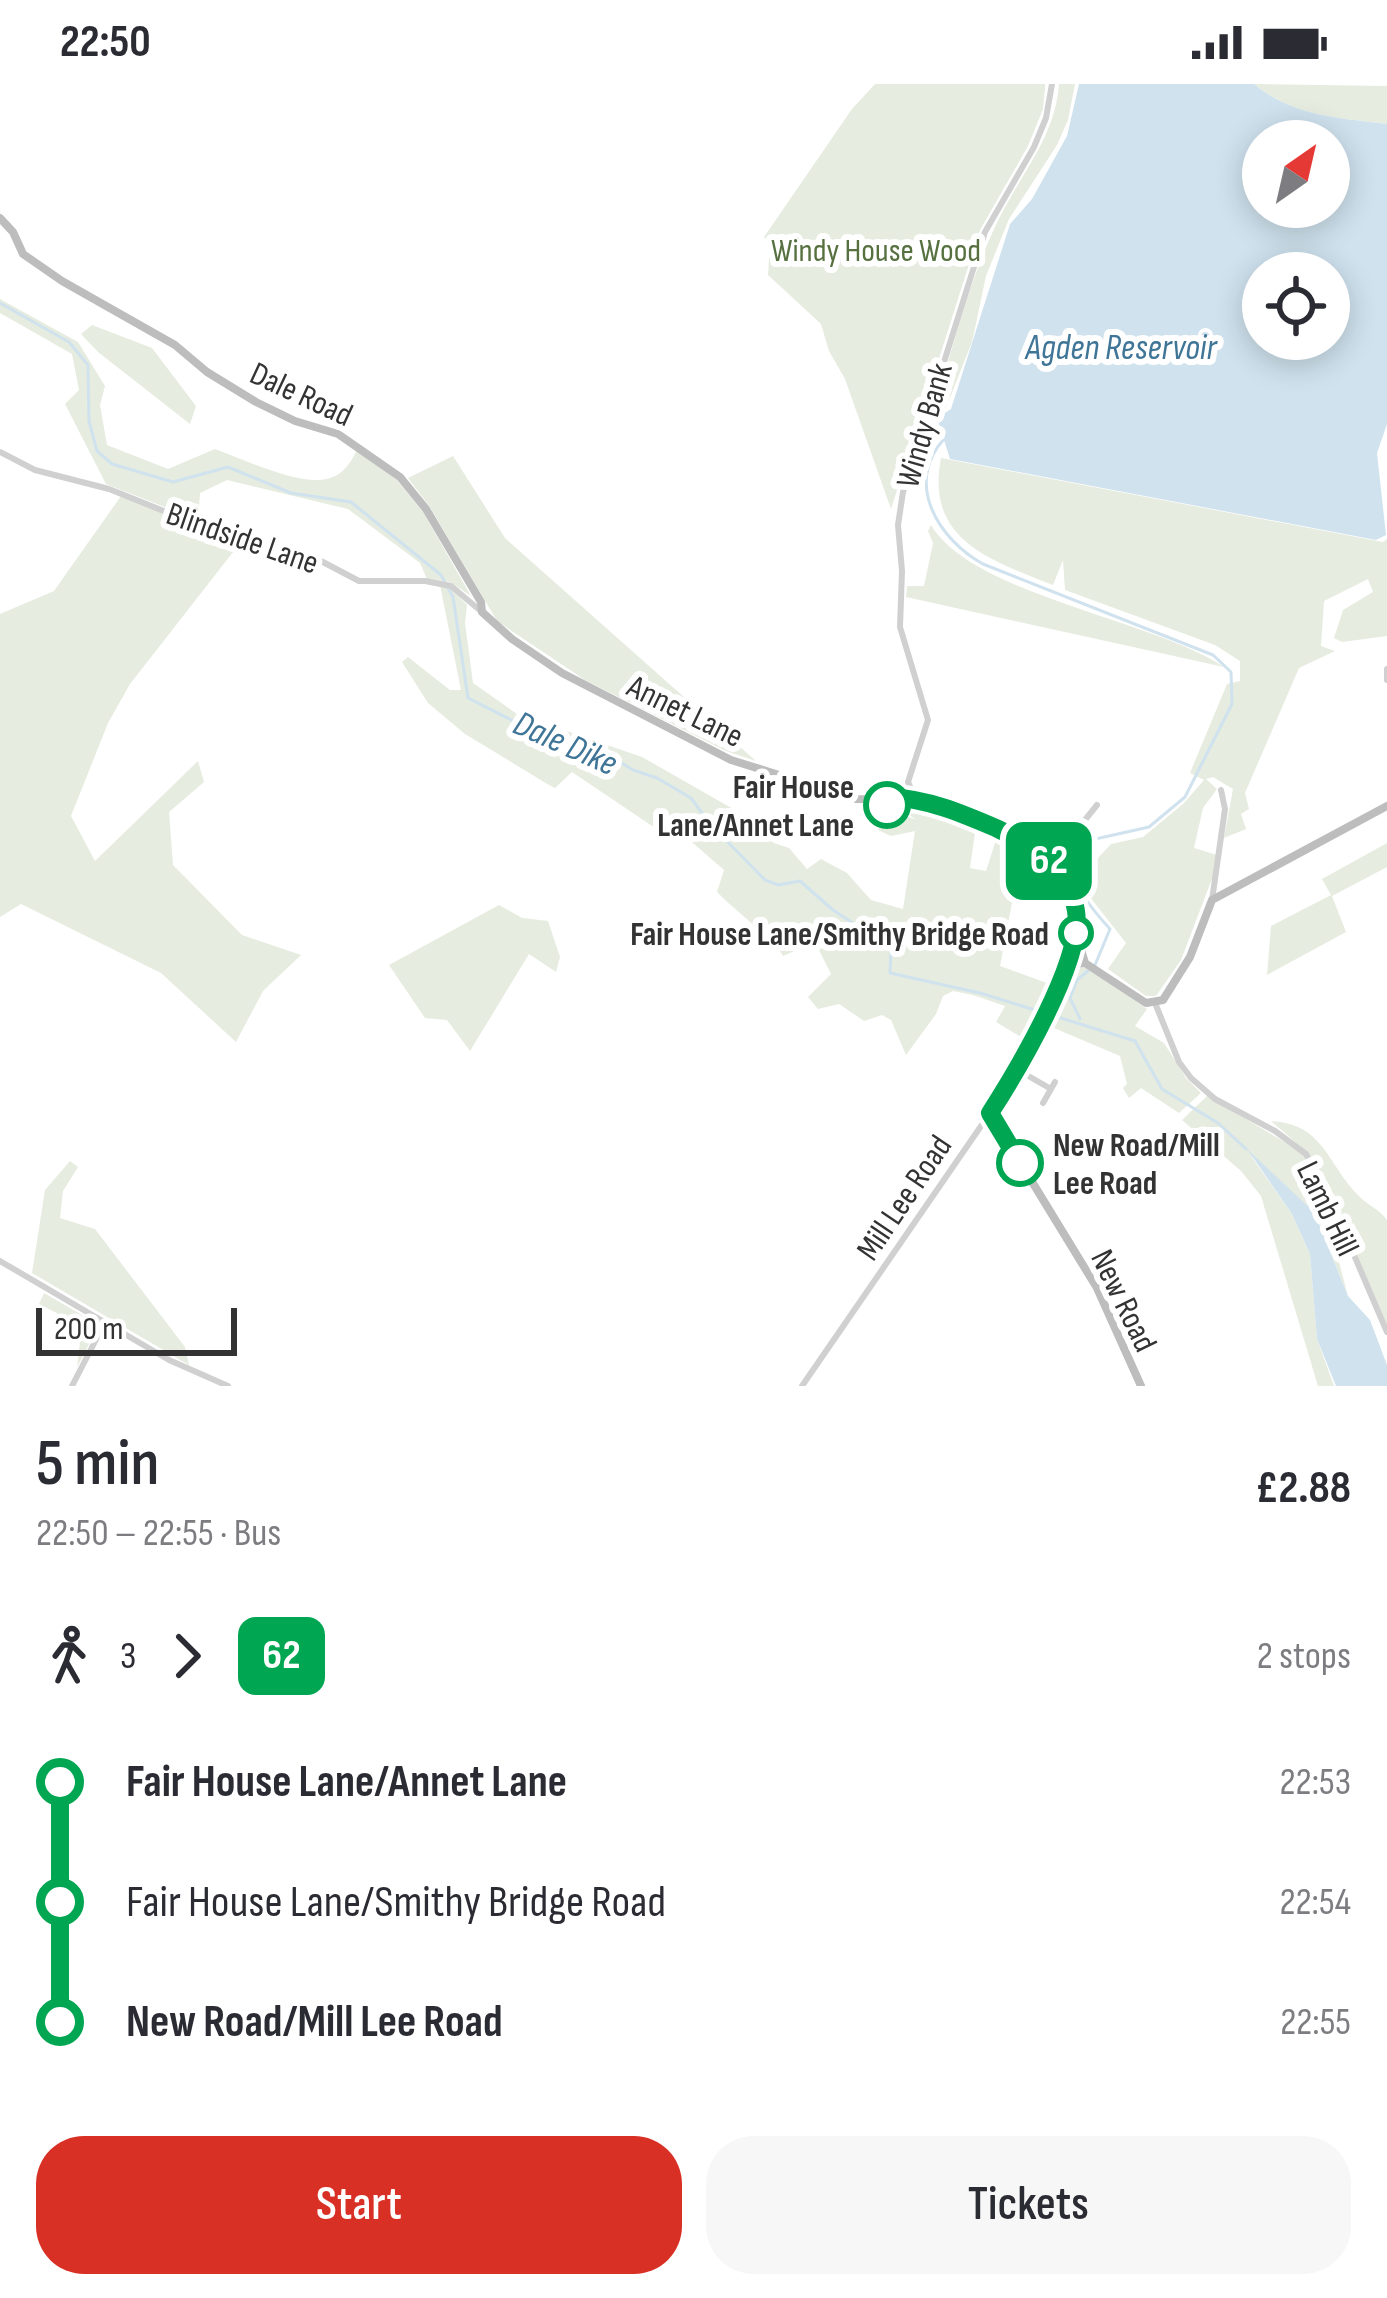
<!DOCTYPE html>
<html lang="en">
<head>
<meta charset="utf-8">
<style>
  :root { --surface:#fff; --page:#f7f7f7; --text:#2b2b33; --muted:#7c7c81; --accent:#d93025 }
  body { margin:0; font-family:"Sofia Sans Condensed",sans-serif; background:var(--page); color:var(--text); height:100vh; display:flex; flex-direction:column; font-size:45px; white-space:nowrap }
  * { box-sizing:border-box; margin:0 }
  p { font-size:39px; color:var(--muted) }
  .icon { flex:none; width:66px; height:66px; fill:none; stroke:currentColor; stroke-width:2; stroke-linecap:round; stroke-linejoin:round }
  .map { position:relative; height:1302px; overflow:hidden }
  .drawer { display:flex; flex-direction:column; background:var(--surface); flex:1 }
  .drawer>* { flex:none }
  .badge { padding:0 24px; border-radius:18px; font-size:42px; line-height:78px }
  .needle { width:78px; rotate:34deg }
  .tools { position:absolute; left:1242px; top:36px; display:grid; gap:24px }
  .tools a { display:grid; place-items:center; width:108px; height:108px; border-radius:50%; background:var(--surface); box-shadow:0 6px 30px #0003; font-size:60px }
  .scale { position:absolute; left:36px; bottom:30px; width:201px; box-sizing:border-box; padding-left:12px; border:6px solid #333; border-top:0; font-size:33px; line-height:42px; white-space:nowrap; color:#333; -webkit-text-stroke:9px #fff; paint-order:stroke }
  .map>.badge { position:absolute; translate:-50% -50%; box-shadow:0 0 0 6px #fff }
  .legs { display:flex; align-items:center; gap:18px; height:132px; padding:0 36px; font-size:39px }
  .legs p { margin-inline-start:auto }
  .headline { display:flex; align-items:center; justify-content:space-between; height:204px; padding:0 36px }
  h1 { font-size:66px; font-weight:600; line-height:90px }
  .primary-button { display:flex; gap:24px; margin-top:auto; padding:24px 36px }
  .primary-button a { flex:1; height:138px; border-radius:48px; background:var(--accent); color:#fff; font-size:48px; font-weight:600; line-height:138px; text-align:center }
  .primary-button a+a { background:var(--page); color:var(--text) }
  ul { padding:0 36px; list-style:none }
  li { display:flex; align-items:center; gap:42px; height:120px; font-size:45px }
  li i { display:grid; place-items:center; width:18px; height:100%; margin:0 15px; background:currentColor }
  li i::after { content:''; width:30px; height:30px; margin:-15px; border:9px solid; border-radius:50%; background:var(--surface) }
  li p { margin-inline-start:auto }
  li:first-child i { background:linear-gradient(#0000 50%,currentColor 0) }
  li:last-child i { background:linear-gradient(currentColor 50%,#0000 0) }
  .status { display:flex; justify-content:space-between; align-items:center; height:84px; padding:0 60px; background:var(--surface); direction:ltr }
  .status svg { height:33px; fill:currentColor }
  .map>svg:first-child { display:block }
  .green { fill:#e6ecdf }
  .water { fill:#cfe2ee; fill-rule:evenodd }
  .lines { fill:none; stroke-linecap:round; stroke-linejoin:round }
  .stream { stroke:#cfe2ee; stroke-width:3 }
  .street { stroke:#d0d0d0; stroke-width:6 }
  .secondary { stroke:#bdbdbd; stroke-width:8 }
  .line-1-casing { stroke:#fff; stroke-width:27 }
  .line-1 { stroke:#00a651; stroke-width:18 }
  .stop-1-dot { fill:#fff; stroke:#00a651; stroke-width:6 }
  .labels { text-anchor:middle; stroke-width:12; stroke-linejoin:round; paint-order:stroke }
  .park-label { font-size:33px; fill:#56703f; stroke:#fff }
  .street-label { font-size:33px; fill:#333; stroke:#fff }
  .stop-label { font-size:33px; font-weight:bold; fill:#333; stroke:#fff; text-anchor:end }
  .water-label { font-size:36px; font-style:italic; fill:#3f7597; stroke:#fff }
</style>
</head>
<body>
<div class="status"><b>22:50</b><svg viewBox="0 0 49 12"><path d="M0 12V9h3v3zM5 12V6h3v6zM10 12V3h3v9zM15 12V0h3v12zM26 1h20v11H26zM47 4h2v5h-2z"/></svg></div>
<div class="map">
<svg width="1387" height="1302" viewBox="0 0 1387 1302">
  <rect width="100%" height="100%" fill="#fff"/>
  <path class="green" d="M875 0H1045V3L1043 25 1028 62 980 146 891 425 845 295 829 267 821 240 768 191 770 161 764 153 852 25Z
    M1059 0H1075L1068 36 1057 61 1009 135 986 192 972 258 945 326 932 330C952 269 967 202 995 143 1017 94 1055 56 1059 0Z
    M1254 0 1387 2V40C1340 34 1292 32 1254 0Z
    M0 215 78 258 105 302 100 321 107 361 168 385 215 365C243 375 302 404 330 394 344 390 351 378 357 366L396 395 423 428 471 512 450 498 427 495 420 479 348 425 227 396 200 409 198 436 106 400 65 320 79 306 72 270 0 229Z
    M92 241 152 264 196 322 190 340 98 268 81 250Z
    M453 372 505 454 756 677 726 667 585 596 497 537 430 423 408 394Z
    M941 374 1383 458 1387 455V552L1342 558 1334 554 1343 526 1373 508 1368 495 1324 517 1321 562 1335 567 1299 584 1245 709 1249 725 1241 730 1246 745 1224 754 1233 705 1213 693 1206 695 1217 705 1203 724 1194 764 1217 771 1218 779 1181 876 1156 912H1146L1108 885 1126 859 1082 803 1097 775 1111 760 1143 753 1183 720 1204 696 1190 689 1227 600 1240 597V577L1215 561 1065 506 1063 476 1053 501C991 476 925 457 941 374Z
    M121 412 231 456 237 463 130 600 108 639 71 732 95 777 198 677 204 698 169 728 173 781 242 851 301 871 263 907 236 958 161 889 21 820 0 833V530L54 507Z
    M931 441C973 511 1152 535 1224 583L906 513 907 502H924L933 459 928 447Z
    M440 501 450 504 467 521 465 539 473 599 517 630 642 673 749 734 774 759 789 764 807 785 821 775 847 789 871 816 903 825 915 747 891 752 878 746 886 730 901 736 909 733 916 736 910 731 921 720 976 742 970 784 986 787 997 753 1022 766 1000 882 1052 901 1029 958 996 938 1005 922 973 911 953 907 943 912 936 930 906 971 891 936 882 931 864 937 839 920 818 925 808 913 831 890 815 858 783 872C774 855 733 825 717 808L724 786 685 752 664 750 572 688 555 704 549 701 465 650 428 619 402 578 408 573 450 606H461Z
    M1387 759V783L1332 812 1346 848 1267 891 1271 842 1331 811 1322 795Z
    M499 821 522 834 548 837 560 873 556 888 529 870 470 967 447 936 425 934 389 881Z
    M1077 883 1089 884 1147 925 1135 942 1164 959 1186 994 1201 1009 1179 1029 1141 1004 1129 1014 1123 1004 1127 1000 1120 972 1047 941 1068 891Z
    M1207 1012 1308 1072 1335 1152 1334 1159 1348 1212 1314 1128 1251 1072 1292 1130 1310 1170 1317 1255 1334 1302H1318L1261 1112 1241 1087 1182 1036Z
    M1271 1037C1323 1040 1326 1077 1357 1110 1366 1121 1379 1124 1387 1136V1241L1320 1087 1308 1069Z
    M70 1077 78 1083 63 1107 60 1134 95 1145 185 1263 189 1281 32 1189 45 1106Z
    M44 1209 99 1241 77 1283 82 1242 39 1220Z"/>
  <path class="water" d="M1079 0H1254C1292 32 1340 34 1387 40V340L1377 369 1386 451 1376 456 950 375 937 334 951 325 1010 140 1032 115 1067 52ZM1263 57H1329V123H1263ZM1263 189H1329V255H1263Z
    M1247 1065 1314 1128 1348 1212 1370 1236 1387 1281V1302H1336L1317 1255 1310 1170 1292 1130Z"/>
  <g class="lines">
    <path class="stream" d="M0 219 69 258 88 281 89 337 97 367 112 380 173 398 228 383 291 409 351 418 441 491 453 513 468 614 553 657 607 670 633 686 657 694 691 714 710 740 765 796 778 801 800 797 833 826 891 864 890 889 980 909 1135 957 1162 1005 1218 1039 1246 1065
      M944 355C904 399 938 455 983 480L1213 571 1231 588 1232 620 1185 713 1149 743 1091 756 1077 764C1066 796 1089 822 1110 845L1095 881
      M1080 935 1070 914 1077 896 1088 887"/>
    <path class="street" d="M0 368 35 386 109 405 261 466 321 477 359 497H425L451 502 482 528
      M1387 585V596
      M915 714 908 698 928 636 900 543 902 487 898 441 903 408 985 148 1034 63 1046 34 1052 0
      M1056 788 1060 767 1097 721
      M1212 816 1225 725 1221 706
      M1155 919 1179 978 1191 994 1215 1015 1275 1047 1306 1070 1327 1108 1387 1248
      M1018 986 1051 1005 1055 998
      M1043 1019 1051 1005
      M0 1177 169 1276 228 1302
      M72 1302 105 1238
      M802 1302 990 1029"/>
    <path class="secondary" d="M0 134 13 148 23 170 62 197 175 261 207 288 256 318 295 337 338 350 400 393 426 425 481 518 482 528 512 555 562 589 731 676 856 715 924 716 1039 767 1073 816 1076 850 1037 950 990 1029 1097 1204 1141 1302
      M1077 852 1085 879
      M1065 881 1085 879 1146 919 1163 916 1190 873 1212 816 1387 722"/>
  </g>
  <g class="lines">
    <defs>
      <path id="line-1" d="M887 721 890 713C928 715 961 729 996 744 1030 760 1070 785 1076 827 1084 875 1017 987 990 1029L1020 1079"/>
    </defs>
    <use href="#line-1" class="line-1-casing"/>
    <use href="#line-1" class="line-1"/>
  </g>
  <g class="stop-1-dot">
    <circle cx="887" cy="721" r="21"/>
    <circle cx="1076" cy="849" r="15"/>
    <circle cx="1020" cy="1079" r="21"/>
  </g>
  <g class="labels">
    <g class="park-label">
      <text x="876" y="177">Windy House Wood</text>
    </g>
    <g class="street-label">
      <text transform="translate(302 309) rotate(25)" y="12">Dale Road</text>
      <text transform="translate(923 341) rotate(-74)" y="12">Windy Bank</text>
      <text transform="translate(243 453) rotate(19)" y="12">Blindside Lane</text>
      <text transform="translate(686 626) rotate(26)" y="12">Annet Lane</text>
      <text transform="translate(903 1113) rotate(-56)" y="12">Mill Lee Road</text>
      <text transform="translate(1329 1124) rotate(64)" y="12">Lamb Hill</text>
      <text transform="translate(1125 1216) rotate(64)" y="12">New Road</text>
    </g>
    <g class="stop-label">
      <text x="854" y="714">Fair House<tspan x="854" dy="38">Lane/Annet Lane</tspan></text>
      <text x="1049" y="861">Fair House Lane/Smithy Bridge Road</text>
      <text x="1053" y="1072" text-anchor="start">New Road/Mill<tspan x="1053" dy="38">Lee Road</tspan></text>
    </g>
    <g class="water-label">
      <text x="1121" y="275">Agden Reservoir</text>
      <text transform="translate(566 658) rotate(24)" y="13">Dale Dike</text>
    </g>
  </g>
</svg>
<div class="tools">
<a><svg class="needle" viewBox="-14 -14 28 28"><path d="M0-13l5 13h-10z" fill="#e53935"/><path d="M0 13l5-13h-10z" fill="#7c7c81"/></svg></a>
<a><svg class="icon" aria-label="locate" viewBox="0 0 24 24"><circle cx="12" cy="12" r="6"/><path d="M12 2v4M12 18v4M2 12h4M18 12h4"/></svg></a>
</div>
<div class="scale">200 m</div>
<b class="badge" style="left:1049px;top:777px;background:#00a651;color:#fff">62</b>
</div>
<section class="drawer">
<div class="headline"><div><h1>5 min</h1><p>22:50 – 22:55 · Bus</p></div><b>£2.88</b></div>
<div class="legs"><svg class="icon" aria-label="walk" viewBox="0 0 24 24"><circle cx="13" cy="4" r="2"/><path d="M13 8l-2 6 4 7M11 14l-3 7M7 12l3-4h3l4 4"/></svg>3<svg class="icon" aria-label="forward" viewBox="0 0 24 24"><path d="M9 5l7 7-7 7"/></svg><b class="badge" style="background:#00a651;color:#fff">62</b><p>2 stops</p></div>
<ul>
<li><i style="color:#00a651"></i><b>Fair House Lane/Annet Lane</b><p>22:53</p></li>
<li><i style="color:#00a651"></i><span>Fair House Lane/Smithy Bridge Road</span><p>22:54</p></li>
<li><i style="color:#00a651"></i><b>New Road/Mill Lee Road</b><p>22:55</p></li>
</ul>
<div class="primary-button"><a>Start</a><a>Tickets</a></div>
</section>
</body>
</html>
